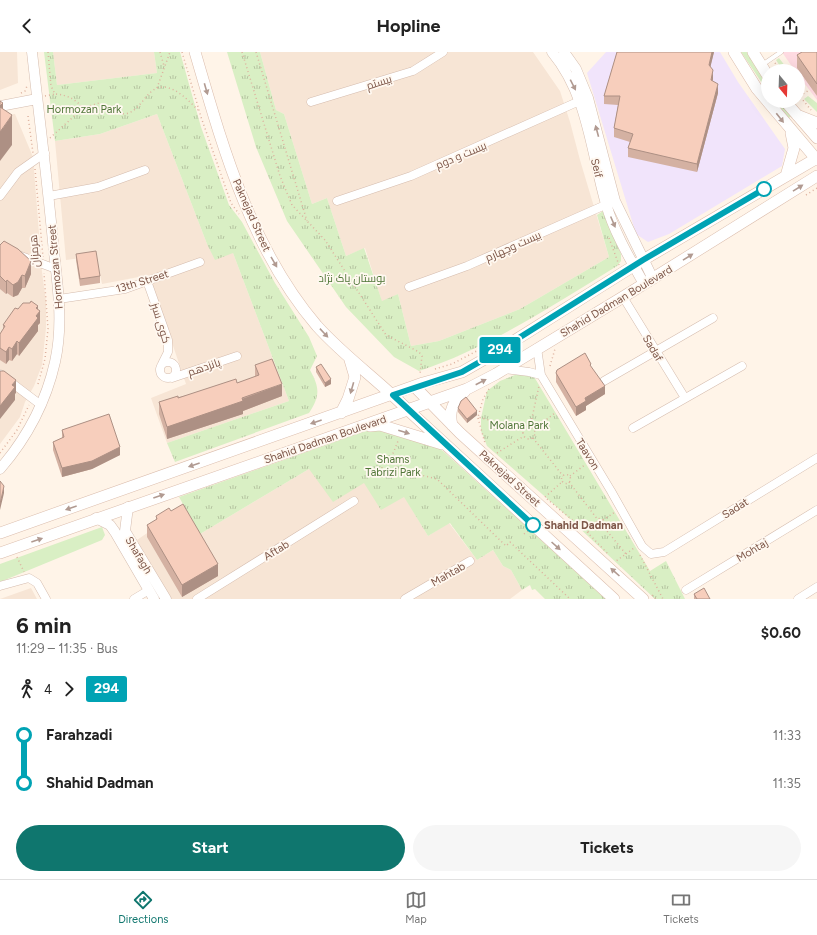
<!DOCTYPE html>
<html lang="en">
<head>
<meta charset="utf-8">
<style>
  :root { --surface:#fff; --page:#f6f6f6; --text:#222; --muted:#767676; --line:#e0e0e0; --accent:#0f766e }
  body { margin:0; font-family:Figtree,Cairo,sans-serif; background:var(--page); color:var(--text); height:100vh; display:flex; flex-direction:column; font-size:15px; white-space:nowrap }
  * { box-sizing:border-box; margin:0 }
  p { font-size:13px; color:var(--muted) }
  .icon { flex:none; width:22px; height:22px; fill:none; stroke:currentColor; stroke-width:2; stroke-linecap:round; stroke-linejoin:round }
  .map { position:relative; height:547px; overflow:hidden }
  .sheet { display:flex; flex-direction:column; background:var(--surface); flex:1 }
  .sheet>* { flex:none }
  .badge { padding:0 8px; border-radius:3px; font-size:14px; line-height:26px }
  .needle { width:26px; rotate:161deg }
  .controls { position:absolute; left:761px; top:12px; display:grid; gap:8px }
  .controls a { display:grid; place-items:center; width:44px; height:44px; border-radius:50%; background:var(--surface); box-shadow:0 4px 16px #0002; font-size:20px }
  .map>.badge { position:absolute; translate:-50% -50%; box-shadow:0 0 0 2px #fff }
  .legs { display:flex; align-items:center; gap:6px; height:44px; padding:0 16px; font-size:13px }
  .legs p { margin-inline-start:auto }
  .overview { display:flex; align-items:center; justify-content:space-between; height:68px; padding:0 16px }
  h1 { font-size:22px; font-weight:700; line-height:30px }
  .action { display:flex; gap:8px; margin-top:auto; padding:8px 16px }
  .action a { flex:1; height:46px; border-radius:24px; background:var(--accent); color:#fff; font-size:16px; font-weight:700; line-height:46px; text-align:center }
  .action a+a { background:var(--page); color:var(--text) }
  ul { padding:0 16px; list-style:none }
  li { display:flex; align-items:center; gap:14px; height:48px; font-size:15px }
  li i { display:grid; place-items:center; width:6px; height:100%; margin:0 5px; background:currentColor }
  li i::after { content:''; width:10px; height:10px; margin:-5px; border:3px solid; border-radius:50%; background:var(--surface) }
  li p { margin-inline-start:auto }
  li:first-child i { background:linear-gradient(#0000 50%,currentColor 0) }
  li:last-child i { background:linear-gradient(currentColor 50%,#0000 0) }
  header { display:flex; justify-content:space-between; align-items:center; height:52px; padding:0 16px; background:var(--surface); font-size:18px; font-weight:700 }
  .tab-bar { display:flex; justify-content:space-around; align-items:center; height:56px; border-top:1px solid var(--line); background:var(--surface); font-size:11px; color:var(--muted) }
  .tab-bar a { display:grid; justify-items:center; gap:2px }
  .tab-bar .selected { color:var(--accent) }
  .map>svg:first-child { display:block }
  .residential { fill:#f7e5d5 }
  .education { fill:#f1e4fb }
  .medical { fill:#fedae1 }
  .green { fill:#d9efc4 }
  .forest { fill:url(#forest-firs) }
  .park { fill:url(#park-tufts) }
  .lines { fill:none; stroke-linecap:round; stroke-linejoin:round }
  .service-casing { stroke:#d5bcae; stroke-width:5 }
  .minor-casing { stroke:#d5bcae; stroke-width:9 }
  .tertiary-casing { stroke:#d5bcae; stroke-width:11 }
  .secondary-casing { stroke:#dbbdad; stroke-width:12 }
  .path { stroke:#ddb19e; stroke-width:1.5; stroke-dasharray:1 3; stroke-linecap:butt }
  .service { stroke:#fff; stroke-width:4 }
  .minor { stroke:#fff; stroke-width:8 }
  .tertiary { stroke:#fff; stroke-width:10 }
  .secondary { stroke:#fff; stroke-width:11 }
  .wall { fill:#d4b1a2 }
  .shaded-wall { fill:#ad9084 }
  .building { fill:#f7cebc; stroke:#ad9084 }
  .oneway { fill:#b19a91 }
  .line-1-casing { stroke:#fff; stroke-width:9 }
  .line-1 { stroke:#00a3b4; stroke-width:6 }
  .stop-1-dot { fill:#fff; stroke:#00a3b4; stroke-width:2 }
  .labels { text-anchor:middle; stroke-width:3.5; stroke-linejoin:round; paint-order:stroke }
  .street-label { font-size:11px; fill:#7d5648; stroke:#fff8f0 }
  .park-label { font-size:11px; fill:#517739; stroke:#fff8f0 }
  .stop-label { font-size:11px; font-weight:bold; fill:#7d5648; stroke:#fff8f0; text-anchor:start }
</style>
</head>
<body>
<header><svg class="icon" aria-label="back" viewBox="0 0 24 24"><path d="M15 5l-7 7 7 7"/></svg>Hopline<svg class="icon" aria-label="share" viewBox="0 0 24 24"><path d="M12 15V3M7 8l5-5 5 5M5 13v7h14v-7"/></svg></header>
<div class="map">
<svg width="817" height="547" viewBox="0 0 817 547">
  <defs>
    <pattern id="forest-firs" width="22" height="20" patternUnits="userSpaceOnUse"><rect width="22" height="20" fill="#d9efc4"/><path d="M5 1l3.5 6h-7zM16 11l3.5 6h-7z" fill="#b5c4a1"/></pattern>
    <pattern id="park-tufts" width="24" height="20" patternUnits="userSpaceOnUse"><rect width="24" height="20" fill="#d9efc4"/><path d="M3 7l-1-3M5 7V3M7 7l1-3M15 17l-1-3M17 17v-4M19 17l1-3" fill="none" stroke="#b5c4a1"/></pattern>
  </defs>
  <rect width="100%" height="100%" fill="#fff4e8"/>
  <path class="residential" d="M0 0H17L18 31 0 38Z
    M53 0H154L157 21 57 33Z
    M260 0H533L560 39 570 70 580 108 609 205 520 257 439 289 411 294 398 242 382 250 365 196 346 204 327 146 312 152 284 62 276 58Z
    M15 62 33 105 42 220 46 250V276L42 313 34 334 25 350 20 365 0 392V64Z
    M157 62 207 192 233 201 289 349 167 391 151 346 186 332 149 223 102 232 96 204 66 208 55 89 100 82Z
    M309 417 365 430 404 444 428 484 449 471 477 508 493 498 503 514 511 518 522 538 510 547H170L137 488 185 455 200 482Z
    M31 536 37 547H0Z"/>
  <path class="education" d="M606 0H720L738 30 785 97 782 114 669 182 648 190 636 182 587 21Z"/>
  <path class="medical" d="M782 0H817V48L798 23V19H795Z"/>
  <path class="green" d="M779 6 789 19H783L776 8Z
    M808 44 817 51V60L804 47Z
    M102 475 105 483 102 488 0 530V512Z"/>
  <path class="forest" d="M741 0H747L768 33V40Z
    M775 49H780L791 64 788 67Z"/>
  <path class="park" d="M44 0H53L57 33 157 21 154 0H180L201 75 229 153 242 170 275 231 309 285 317 304 310 318C320 336 320 344 309 361L175 410 167 391 289 349 233 201 215 208 207 192 157 62 100 82 55 89Z
    M227 0H260L276 58 284 62 312 152 327 146 346 204 364 196 382 249 398 242 411 294 439 289 520 257 609 205 597 163 603 159 621 202V209L617 214C555 252 489 296 419 319L394 305 346 255 287 169 256 95Z
    M520 321 533 324 536 328 650 519 666 509 685 547H655L558 456 487 394 481 379V366L487 339 500 329Z
    M374 376 432 392 443 399 606 547H545L535 537 532 538 530 533 522 538 511 518 503 514 493 498 477 508 450 471 428 484 404 445 381 458 364 431 333 450 309 417 200 482 179 445Z"/>
  <g class="lines">
    <defs>
      <path id="service" d="M762 13 781 0"/>
      <path id="minor" d="M311 50 413 19 443 0
        M0 144 18 120 45 101
        M49 144 98 135 145 118
        M337 149 411 124 584 47
        M21 204 56 217
        M147 229 168 288V300L162 312
        M409 235 467 214 612 150
        M623 245 685 346
        M59 247 125 237 200 210
        M537 296 541 323 611 439 642 494 651 502 664 500 817 406
        M160 318a8 8 0 1 1 16 0a8 8 0 1 1-16 0Z
        M505 317 529 320 541 323
        M0 322 41 353
        M172 326 237 304
        M604 329 713 266
        M633 376 742 314
        M0 534 29 526 37 531 46 547
        M686 538 817 458
        M134 547 149 538
        M197 547 354 449
        M405 547 470 509
        M798 547 817 535"/>
      <path id="tertiary" d="M552 0C588 43 591 100 606 152 614 180 630 207 644 232
        M564 0 576 17 588 46 615 149 653 227
        M0 54 37 47
        M0 417C26 387 46 350 55 310 64 270 57 230 53 190 47 126 39 63 32 0
        M128 455 125 479 166 547
        M96 466 110 473 115 480 154 547"/>
      <path id="secondary" d="M195 0C223 96 251 197 317 274 345 305 378 328 408 358L614 547
        M734 0 757 37 817 108
        M753 0 768 24
        M785 49 817 86
        M797 63 817 71
        M786 124 794 96 791 81
        M415 335 460 381 643 547
        M341 361 348 347 355 325 350 308
        M452 373C448 357 454 350 465 339
        M370 374 380 373 442 392
        M0 481 423 331 462 320 490 304 643 208 817 106
        M0 501 467 337 496 322 623 245 817 124"/>
    </defs>
    <use href="#service" class="service-casing"/>
    <use href="#minor" class="minor-casing"/>
    <use href="#tertiary" class="tertiary-casing"/>
    <use href="#secondary" class="secondary-casing"/>
    <path class="path" d="M48 0 51 34 55 42C68 43 75 47 83 56
      M160 0 164 14
      M182 0 201 65 231 151 239 162
      M242 0 280 124 292 153 325 188 386 283 419 300 422 304 420 322
      M256 0 307 169
      M775 11 781 19
      M157 36 170 0
      M21 41 25 39 27 34
      M798 42 811 58
      M45 44 55 42
      M800 44 809 38
      M28 64 33 101
      M50 86 83 56 99 51C141 83 139 34 164 35 177 36 189 49 198 58
      M35 117 43 205
      M806 143 817 136
      M609 186 619 213
      M550 314 555 297
      M435 317 452 312 488 293
      M38 332 45 307 48 277 44 221
      M489 337 483 347 478 365 524 378
      M478 366 485 391
      M523 381a6 6 0 1 1 12 0a6 6 0 1 1-12 0Z
      M530 375 539 334
      M534 377 555 361
      M533 386 563 424
      M0 401 17 378 29 353
      M497 401 524 384
      M382 416a7 7 0 1 1 14 0a7 7 0 1 1-14 0Z
      M390 409 398 389
      M396 417 437 427 506 494 510 490 570 547
      M561.5 427a4.5 4.5 0 1 1 9 0a4.5 4.5 0 1 1-9 0Z
      M570 424 586 412
      M569 430 598 468
      M545 445 563 429
      M547 447 587 480 608 502
      M596.5 470a3.5 3.5 0 1 1 7 0a3.5 3.5 0 1 1-7 0Z
      M603 468 615 460
      M602 473 626 502 616 509
      M588 480 597 472
      M524 482 528 479
      M626 502 634 496
      M640 503 663 547
      M17 505 24 520
      M652 543 656 547"/>
    <use href="#service" class="service"/>
    <use href="#minor" class="minor"/>
    <use href="#tertiary" class="tertiary"/>
    <use href="#secondary" class="secondary"/>
  </g>
  <path class="wall" d="M617 0H714L710 15 713 27 712 29 718 41 697 120 628 105V96L630 90 614 85V76L618 53 604 52V44Z
    M817 0V44L797 16V3Z
    M0 193 31 222 25 236H22L18 243 13 245 7 241 6 242 0 237Z
    M76 202 100 224V231L80 234 76 208Z
    M18 257 40 271 38 273V279L19 304 17 302 12 309 9 308 6 312 0 308V282L3 278V273Z
    M255 313 282 344 243 359V362L167 387 159 362V350L237 331 255 325Z
    M316 315 331 332 325 335 316 320Z
    M591 315 605 342 586 354V358L576 364 556 330V321Z
    M458 356 477 363 467 371 458 360Z
    M62 378 120 403 92 417 62 425 53 398V390L62 386Z
    M156 464 218 524 182 545 147 485V473L156 468Z
    M694 542 710 547H694Z"/>
  <path class="shaded-wall" d="M712 0H714L709 21V13Z
    M713 18V27L711 37V28Z
    M718 32V41L697 120V112Z
    M3 51V76L12 63V93L0 109V54Z
    M31 209V222L25 236V224Z
    M22 223V236L18 243 13 245V233Z
    M7 228V241L6 242V230Z
    M38 254V261L40 259V271L38 273V279L19 304V291L36 256Z
    M17 289V302L12 309V297Z
    M9 295V308L6 312V300Z
    M331 327V332L325 335V331Z
    M16 328V341L15 342V348L0 367V354L12 333Z
    M282 332V344L243 359V362L167 387V375Z
    M605 334V342L586 354V358L576 364V355L585 346Z
    M477 359V363L467 371V367Z
    M120 395V403L92 417 62 425V416Z
    M4 434V441L0 458V452Z
    M218 512V524L182 545V533Z"/>
  <path class="building" d="M617 0H712L709 13 713 18 711 28 718 32 697 112 628 96 633 82 614 76 620 44H604Z
    M802 0H817V32L797 3Z
    M0 49 3 51 0 54Z
    M0 55 12 63 0 80Z
    M4 189 18 197 31 209 25 224 22 223 18 230 13 233 7 228 6 230 0 224V193Z
    M96 199 100 224 80 227 76 202Z
    M31 249 38 254 36 256 40 259 36 264 38 266 19 291 17 289 12 297 9 295 6 300 0 296V282L5 274 3 273 15 256 18 257 23 251H30Z
    M585 301 591 312 590 313 605 334 585 346 586 349 576 355 556 321 557 318Z
    M272 307 282 332 242 346 243 349 167 375 159 350 178 344V346L236 327 237 331 259 323 255 313Z
    M321 312 331 327 325 331 316 315Z
    M0 319H4L16 328 12 333 15 335 0 354Z
    M466 345 477 359 467 367 458 356 461 349Z
    M109 362 120 395 92 409 62 416 53 390 64 385 62 378Z
    M0 429 4 434 0 452Z
    M183 452 218 512 182 533 147 473 157 467 156 464 169 456 171 459Z
    M704 536 710 547H697L694 542Z"/>
  <defs><path id="oneway-solid" d="M-6-.8H1V-3.2L6.5 0L1 3.2V.8H-6Z"/></defs>
  <g class="oneway">
    <use href="#oneway-solid" transform="translate(573 33) rotate(63)"/>
    <use href="#oneway-solid" transform="translate(206 37) rotate(74)"/>
    <use href="#oneway-solid" transform="translate(780 66) rotate(52)"/>
    <use href="#oneway-solid" transform="translate(597 79) rotate(-105)"/>
    <use href="#oneway-solid" transform="translate(798 136) rotate(-32)"/>
    <use href="#oneway-solid" transform="translate(613 170) rotate(67)"/>
    <use href="#oneway-solid" transform="translate(688 205) rotate(-32)"/>
    <use href="#oneway-solid" transform="translate(274 210) rotate(60)"/>
    <use href="#oneway-solid" transform="translate(324 281) rotate(47)"/>
    <use href="#oneway-solid" transform="translate(481 330) rotate(-27)"/>
    <use href="#oneway-solid" transform="translate(352 336) rotate(106)"/>
    <use href="#oneway-solid" transform="translate(316 370) rotate(161)"/>
    <use href="#oneway-solid" transform="translate(404 380) rotate(17)"/>
    <use href="#oneway-solid" transform="translate(194 413) rotate(161)"/>
    <use href="#oneway-solid" transform="translate(159 444) rotate(-19)"/>
    <use href="#oneway-solid" transform="translate(71 456) rotate(161)"/>
    <use href="#oneway-solid" transform="translate(37 488) rotate(-19)"/>
    <use href="#oneway-solid" transform="translate(556 494) rotate(42)"/>
    <use href="#oneway-solid" transform="translate(615 520) rotate(-138)"/>
  </g>
  <g class="lines">
    <defs>
      <path id="line-1" d="M533 473 393 343 462 320 490 304 643 208 764 137"/>
    </defs>
    <use href="#line-1" class="line-1-casing"/>
    <use href="#line-1" class="line-1"/>
  </g>
  <g class="stop-1-dot">
    <circle cx="764" cy="137" r="7"/>
    <circle cx="533" cy="473" r="7"/>
  </g>
  <g class="labels">
    <g class="street-label">
      <text transform="translate(379 30) rotate(-17)" y="4">بیستم</text>
      <text transform="translate(461 103) rotate(-23)" y="4">بیست و دوم</text>
      <text transform="translate(597 116) rotate(76)" y="4">Seif</text>
      <text transform="translate(252 163) rotate(66)" y="4">Paknejad Street</text>
      <text transform="translate(513 194) rotate(-24)" y="4">بیست وچهارم</text>
      <text transform="translate(34 199) rotate(-94)" y="4">هرمزان</text>
      <text transform="translate(55 215) rotate(-95)" y="4">Hormozan Street</text>
      <text transform="translate(142 229) rotate(-17)" y="4">13th Street</text>
      <text transform="translate(616 249) rotate(-31)" y="4">Shahid Dadman Boulevard</text>
      <text transform="translate(161 271) rotate(73)" y="4">کوی سبز</text>
      <text transform="translate(653 296) rotate(59)" y="4">Sadaf</text>
      <text transform="translate(204 315) rotate(-19)" y="4">پانزدهم</text>
      <text transform="translate(325 387) rotate(-19)" y="4">Shahid Dadman Boulevard</text>
      <text transform="translate(588 402) rotate(58)" y="4">Taavon</text>
      <text transform="translate(510 426) rotate(42)" y="4">Paknejad Street</text>
      <text transform="translate(735 456) rotate(-32)" y="4">Sadat</text>
      <text transform="translate(276 498) rotate(-32)" y="4">Aftab</text>
      <text transform="translate(752 498) rotate(-31)" y="4">Mohtaj</text>
      <text transform="translate(139 503) rotate(59)" y="4">Shafagh</text>
      <text transform="translate(448 522) rotate(-30)" y="4">Mahtab</text>
    </g>
    <g class="park-label">
      <text x="84" y="61">Hormozan Park</text>
      <text x="352" y="230">بوستان پاک نژاد</text>
      <text x="519" y="377">Molana Park</text>
      <text x="393" y="411">Shams<tspan x="393" dy="13">Tabrizi Park</tspan></text>
    </g>
    <g class="stop-label">
      <text x="544" y="477">Shahid Dadman</text>
    </g>
  </g>
</svg>
<div class="controls">
<a><svg class="needle" viewBox="-14 -14 28 28"><path d="M0-13l5 13h-10z" fill="#e53935"/><path d="M0 13l5-13h-10z" fill="#767676"/></svg></a>
</div>
<b class="badge" style="left:500px;top:298px;background:#00a3b4;color:#fff">294</b>
</div>
<section class="sheet">
<div class="overview"><div><h1>6 min</h1><p>11:29 – 11:35 · Bus</p></div><b>$0.60</b></div>
<div class="legs"><svg class="icon" aria-label="walk" viewBox="0 0 24 24"><circle cx="13" cy="4" r="2"/><path d="M13 8l-2 6 4 7M11 14l-3 7M7 12l3-4h3l4 4"/></svg>4<svg class="icon" aria-label="forward" viewBox="0 0 24 24"><path d="M9 5l7 7-7 7"/></svg><b class="badge" style="background:#00a3b4;color:#fff">294</b></div>
<ul>
<li><i style="color:#00a3b4"></i><b>Farahzadi</b><p>11:33</p></li>
<li><i style="color:#00a3b4"></i><b>Shahid Dadman</b><p>11:35</p></li>
</ul>
<div class="action"><a>Start</a><a>Tickets</a></div>
</section>
<nav class="tab-bar">
<a class="selected"><svg class="icon" aria-label="directions" viewBox="0 0 24 24"><path d="M12 3l9 9-9 9-9-9zM9 14v-3h6M13 9l2 2-2 2"/></svg>Directions</a>
<a><svg class="icon" aria-label="map" viewBox="0 0 24 24"><path d="M3 6l6-2 6 2 6-2v14l-6 2-6-2-6 2zM9 4v14M15 6v14"/></svg>Map</a>
<a><svg class="icon" aria-label="tickets" viewBox="0 0 24 24"><path d="M3 7h18v10H3zM15 7v10"/></svg>Tickets</a>
</nav>
</body>
</html>
